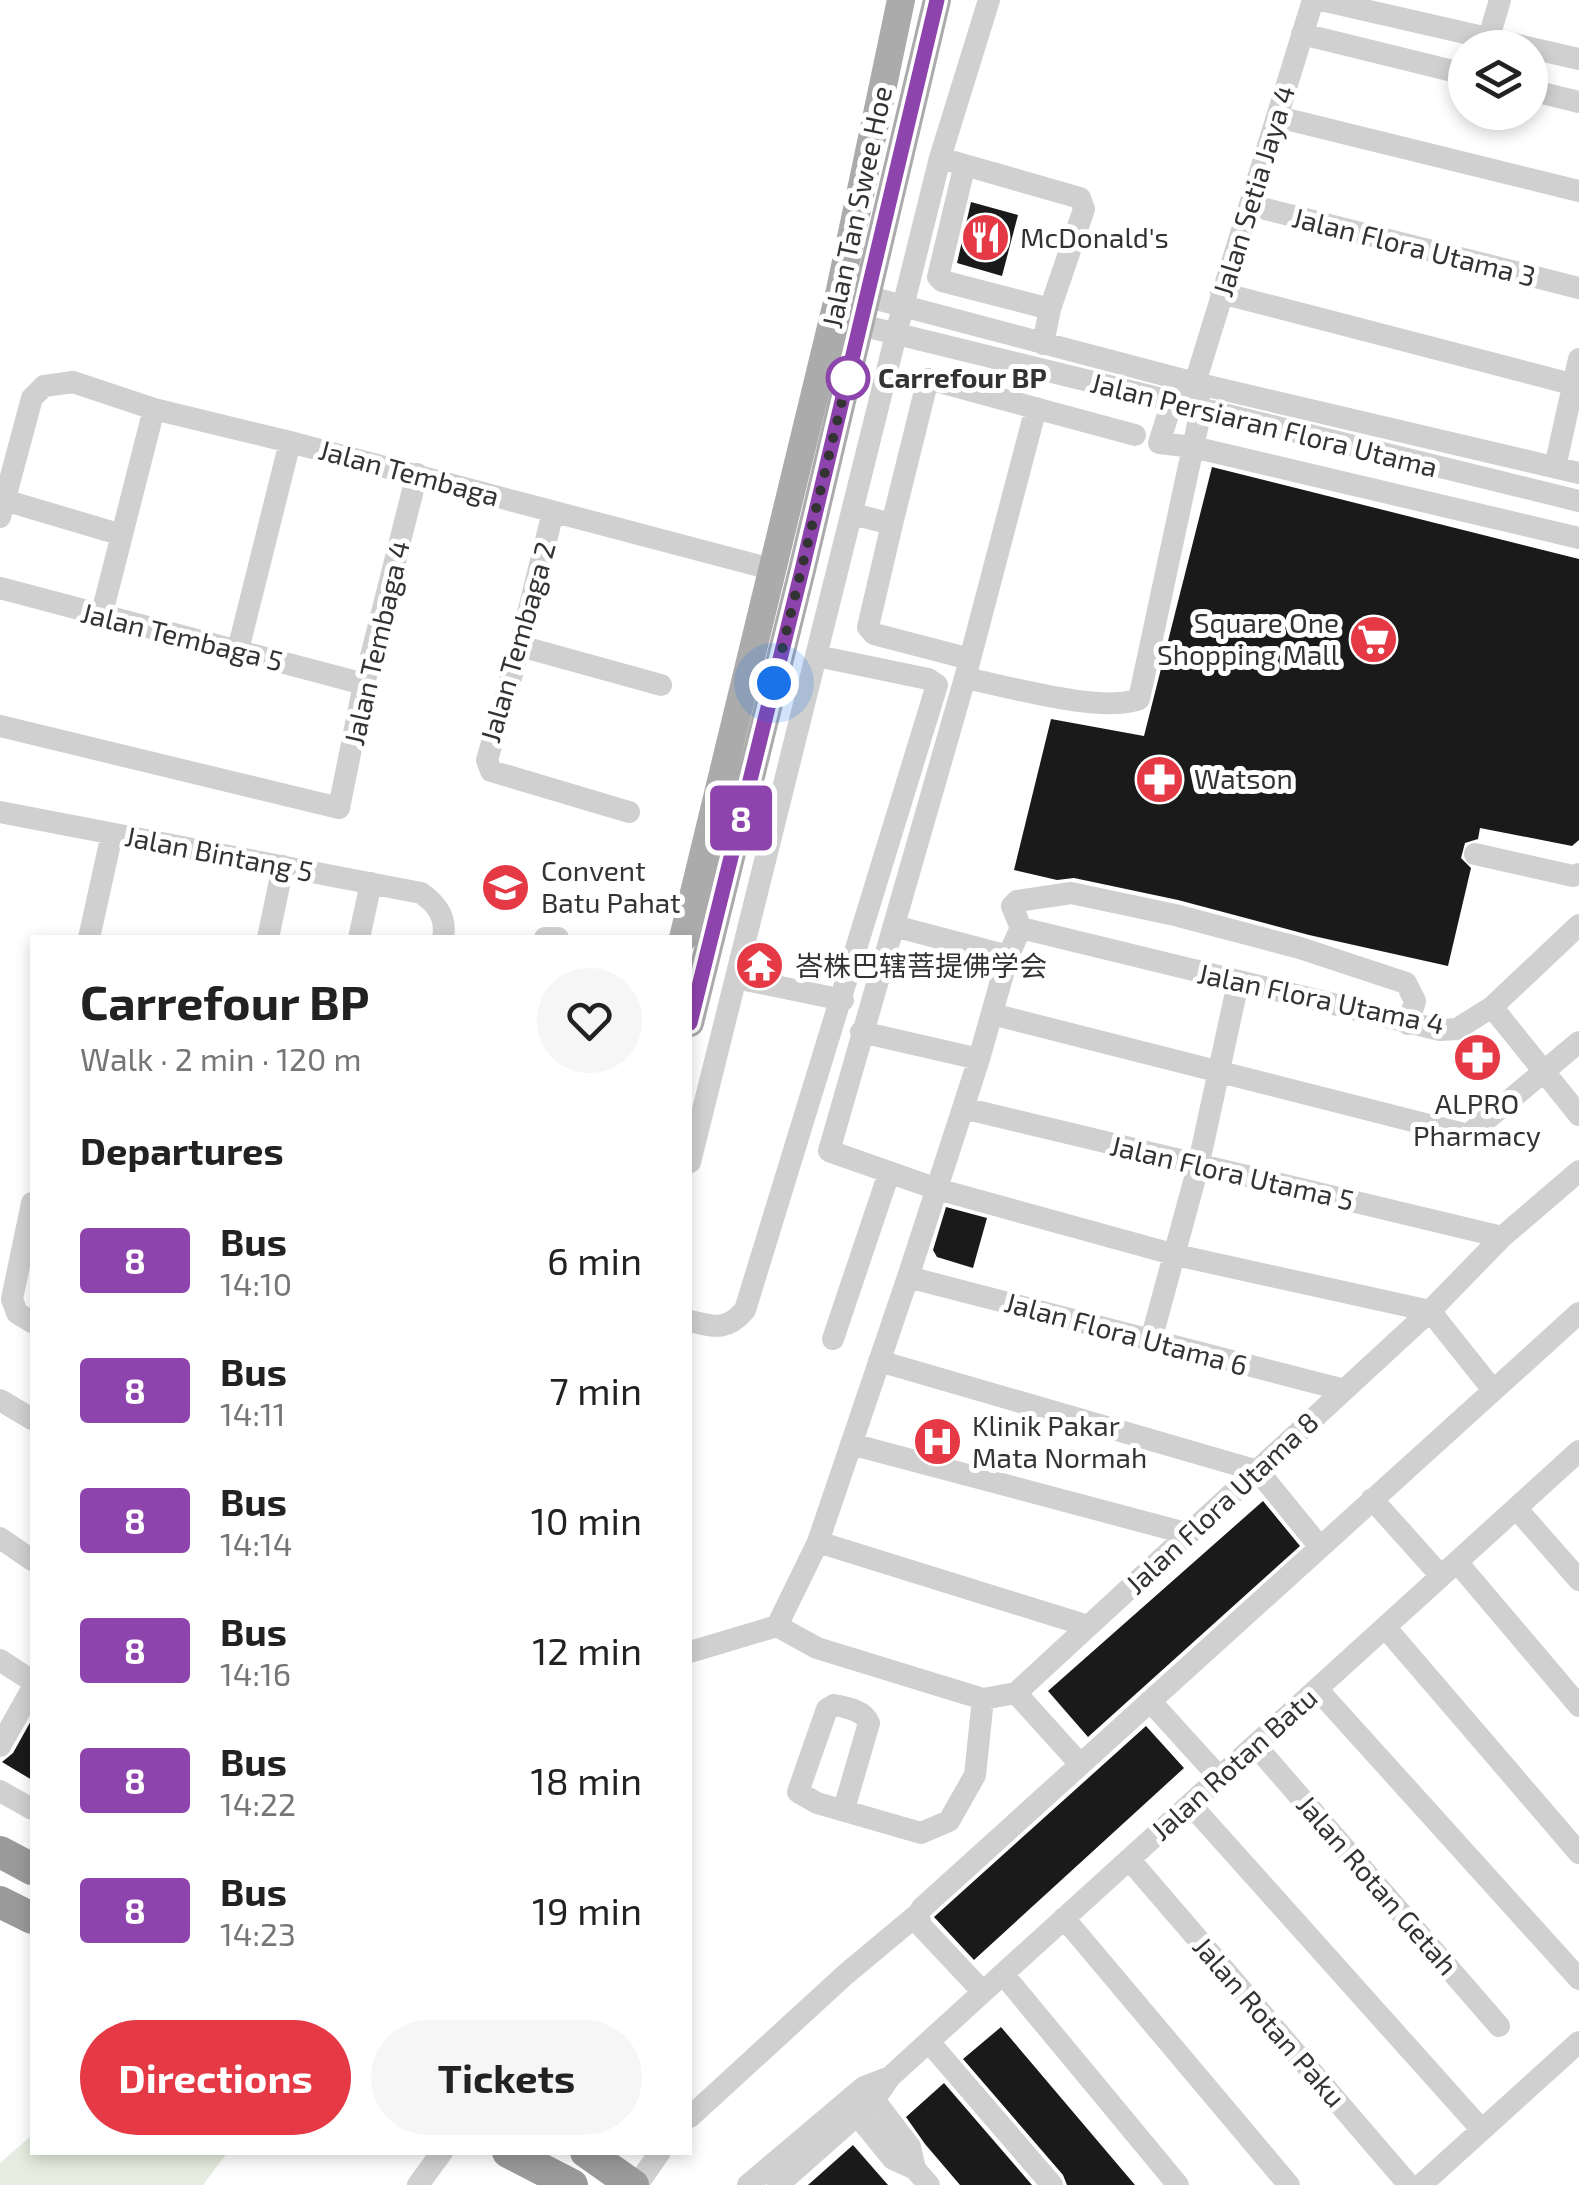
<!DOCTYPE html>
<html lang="en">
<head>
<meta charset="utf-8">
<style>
  :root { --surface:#fff; --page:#f6f6f6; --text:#222; --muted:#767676; --accent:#e63946 }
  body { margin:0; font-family:"Exo 2","Noto Sans SC",sans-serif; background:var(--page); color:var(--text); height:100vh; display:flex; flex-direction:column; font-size:38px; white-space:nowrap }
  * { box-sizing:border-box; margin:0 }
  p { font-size:32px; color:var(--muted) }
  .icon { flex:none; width:55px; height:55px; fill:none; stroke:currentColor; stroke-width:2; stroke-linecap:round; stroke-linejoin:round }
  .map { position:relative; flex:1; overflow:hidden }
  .panel { position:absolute; left:30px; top:935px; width:662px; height:1220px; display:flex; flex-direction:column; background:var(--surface); border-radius:0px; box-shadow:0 5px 15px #0003 }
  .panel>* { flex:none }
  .badge { padding:0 20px; border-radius:8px; font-size:35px; line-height:65px }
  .fabs { position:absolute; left:1448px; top:30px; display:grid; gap:20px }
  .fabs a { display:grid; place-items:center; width:100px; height:100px; border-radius:50%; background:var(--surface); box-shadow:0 5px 15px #0003; font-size:50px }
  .you { position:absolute; width:50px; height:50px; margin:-25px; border:8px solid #fff; border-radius:50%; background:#1a73e8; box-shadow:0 0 0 15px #1a73e833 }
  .map>.badge { position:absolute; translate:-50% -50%; box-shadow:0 0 0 5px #fff }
  h2 { padding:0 50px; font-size:38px; line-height:90px }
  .round { display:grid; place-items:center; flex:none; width:105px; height:105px; border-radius:52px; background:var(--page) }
  .summary { display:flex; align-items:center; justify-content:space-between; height:170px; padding:0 50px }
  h1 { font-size:48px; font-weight:700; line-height:75px }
  .action { display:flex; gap:20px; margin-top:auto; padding:20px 50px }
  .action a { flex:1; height:115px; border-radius:60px; background:var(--accent); color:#fff; font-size:40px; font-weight:700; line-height:115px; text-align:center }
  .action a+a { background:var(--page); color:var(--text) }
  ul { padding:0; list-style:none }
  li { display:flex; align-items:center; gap:30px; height:130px; padding:0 50px }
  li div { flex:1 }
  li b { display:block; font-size:38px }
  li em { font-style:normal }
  li .badge { min-width:110px; font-weight:700; text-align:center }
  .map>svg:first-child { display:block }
  .green { fill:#e6ecdf }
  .building { fill:#1a1a1a }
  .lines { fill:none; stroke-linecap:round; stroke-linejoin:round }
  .minor { stroke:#d0d0d0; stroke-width:22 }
  .major { stroke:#ababab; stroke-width:28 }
  .highway { stroke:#9a9a9a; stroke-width:32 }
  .line-casing { stroke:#fff; stroke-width:22 }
  .line { stroke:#8e44ad; stroke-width:15 }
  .walk { stroke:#333; stroke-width:10; stroke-dasharray:0 18 }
  .stop-dot { fill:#fff; stroke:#8e44ad; stroke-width:5 }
  .labels { text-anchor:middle; stroke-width:10; stroke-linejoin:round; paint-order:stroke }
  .street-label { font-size:28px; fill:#333; stroke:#fff }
  .poi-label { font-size:28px; fill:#333; stroke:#fff; text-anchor:start }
  .stop-label { font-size:28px; font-weight:bold; fill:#333; stroke:#fff; text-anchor:start }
</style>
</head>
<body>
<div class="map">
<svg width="1579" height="2185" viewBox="0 0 1579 2185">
  <rect width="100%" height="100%" fill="#fff"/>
  <path class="green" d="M32 2135V2152L227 2153 203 2185H0V2163Z"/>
  <path class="building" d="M971 202 1018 215 1002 276 957 263Z
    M1212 467 1579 559V840L1572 846 1480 828 1478 839 1465 843 1461 858 1471 868 1448 966 1309 935 1178 900 1074 878 1057 880 1014 870 1051 719 1144 736Z
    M946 1207 987 1218 973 1268 937 1257 933 1250Z
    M1263 1501 1300 1546 1088 1737 1048 1691Z
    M32 1719V1780L2 1762 13 1753Z
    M1146 1726 1184 1768 974 1960 934 1917Z
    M1001 2027 1135 2185H1067L1063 2175 963 2059Z
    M944 2083 1032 2185H960L925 2144 906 2117Z
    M853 2145 888 2185H808Z"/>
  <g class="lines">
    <path class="minor" d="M1321 0 1579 59
      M1302 34 1465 74
      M1489 37 1500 0
      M1530 90 1579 102
      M1278 117 1579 191
      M940 158 1080 198 1084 209 1050 309 1043 344
      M964 168 938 277 942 281 1050 309
      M1250 205 1579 288
      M850 292 1195 383 1579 473
      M1221 293 1579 386
      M844 321 1579 501
      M1181 395 1172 402 1159 443 1193 447 1579 538
      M1036 408 965 678 829 1151 937 1189 1176 1255 1430 1311 1493 1390
      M1555 467 1579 359
      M4 500 122 535
      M553 512 520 646 487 760 491 771 629 812
      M853 514 892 524 928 379 1135 435
      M0 517 32 398 44 386 73 382 154 409 290 442 775 570
      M892 524 868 627 874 634 970 659
      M0 588 364 684
      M101 617 154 409
      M520 646 661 685
      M238 650 290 442
      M965 678C1006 686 1103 714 1139 699L1201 410 1195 383 1313 0
      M0 726 339 808 364 684 417 474
      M0 812 421 893C437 904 447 917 443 938
      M1475 854 1573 876 1579 874
      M1579 925 1492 1007 1457 1029 1440 1030 1021 928 1008 956 979 1059 908 1277 818 1542 777 1626 817 1648 983 1699 1016 1693 1430 1311 1502 1237 1579 1171
      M894 926 1008 956
      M1021 928 1012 906 1017 901 1071 893 1175 915 1300 948 1406 983 1415 1001 1408 1024
      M89 938 112 834
      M268 938 283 866
      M359 938 371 883
      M545 938H558
      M736 978 843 1000
      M1492 1007 1579 1115
      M992 1014 1468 1135 1579 1042
      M861 1032 979 1059
      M963 1108 1502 1237
      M690 1162 940 158 989 0
      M32 1203 12 1299 17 1313 32 1322
      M908 1277 1344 1390
      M690 1321C715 1327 727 1331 745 1310L937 685 928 679 817 656
      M833 1339 889 1173
      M1151 1340 1198 1167 1238 983
      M879 1361 1258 1471 1320 1547
      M0 1400 32 1419
      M851 1444 1189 1534
      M1372 1499 1441 1576
      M1516 1508 1579 1580
      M0 1538 32 1560
      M818 1542 1088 1626
      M1457 1562 1579 1706
      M1385 1627 1579 1853
      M690 1652 777 1626
      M0 1660 32 1681
      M1317 1689 1579 1979
      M1016 1693 1080 1764
      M1150 1701 1219 1777
      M1255 1745 1499 2026
      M0 1746 32 1689
      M0 1791 32 1809
      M1190 1804 1482 2130
      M844 1809 869 1723C864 1710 845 1707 834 1705L827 1709 798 1792 817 1803 921 1833 949 1821 975 1775 983 1699
      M1129 1859 1409 2185
      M1064 1918 1289 2185
      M1003 1974 1178 2185
      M983 1992 921 1926 918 1914 922 1908 1579 1313
      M929 2042 1052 2185
      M865 2088 910 2147 915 2169
      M848 2104 893 2159 915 2169 929 2185
      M690 2117 846 1974 918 1914
      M418 2185 442 2152
      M637 2185 660 2152
      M748 2185 864 2087 890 2077
      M778 2185 874 2100 890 2077 983 1992 1579 1451
      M1421 2185 1579 2042"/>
    <path class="major" d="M683 938 840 290 901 0
      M690 1023 802 570 937 0"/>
    <path class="highway" d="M0 1852 32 1869
      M0 1902 32 1918
      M508 2152 572 2185
      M586 2152 633 2185"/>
  </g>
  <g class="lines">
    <defs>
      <path id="line" d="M690 1023 802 570 937 0"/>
    </defs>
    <use href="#line" class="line-casing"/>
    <use href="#line" class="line"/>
    <path class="walk" d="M774 683 852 360 848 378"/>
  </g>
  <defs>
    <symbol id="restaurant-disc" viewBox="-11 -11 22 22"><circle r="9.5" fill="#e63946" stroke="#fff"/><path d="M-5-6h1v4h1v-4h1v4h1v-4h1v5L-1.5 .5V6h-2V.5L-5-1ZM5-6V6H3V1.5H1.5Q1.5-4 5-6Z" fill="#fff"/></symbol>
    <symbol id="supermarket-disc" viewBox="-11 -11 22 22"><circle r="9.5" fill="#e63946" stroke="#fff"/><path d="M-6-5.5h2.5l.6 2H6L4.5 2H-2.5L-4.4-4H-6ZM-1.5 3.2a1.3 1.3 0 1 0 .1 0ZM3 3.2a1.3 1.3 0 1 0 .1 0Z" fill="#fff"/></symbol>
    <symbol id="pharmacy-disc" viewBox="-11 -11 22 22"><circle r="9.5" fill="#e63946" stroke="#fff"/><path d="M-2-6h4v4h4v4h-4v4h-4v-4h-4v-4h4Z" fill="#fff"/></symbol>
    <symbol id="school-disc" viewBox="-11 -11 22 22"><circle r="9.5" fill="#e63946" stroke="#fff"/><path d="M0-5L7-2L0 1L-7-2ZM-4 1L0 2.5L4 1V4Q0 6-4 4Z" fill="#fff"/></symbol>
    <symbol id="temple-disc" viewBox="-11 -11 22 22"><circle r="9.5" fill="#e63946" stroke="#fff"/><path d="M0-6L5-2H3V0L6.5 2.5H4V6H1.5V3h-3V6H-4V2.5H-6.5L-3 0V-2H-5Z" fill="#fff"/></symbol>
    <symbol id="hospital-disc" viewBox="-11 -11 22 22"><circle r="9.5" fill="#e63946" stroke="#fff"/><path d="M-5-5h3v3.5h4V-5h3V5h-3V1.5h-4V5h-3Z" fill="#fff"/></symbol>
  </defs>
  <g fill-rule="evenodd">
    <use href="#restaurant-disc" x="958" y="210" width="55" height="55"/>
    <use href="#supermarket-disc" x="1346" y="612" width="55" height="55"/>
    <use href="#pharmacy-disc" x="1132" y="752" width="55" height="55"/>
    <use href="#school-disc" x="478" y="860" width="55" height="55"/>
    <use href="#temple-disc" x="732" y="938" width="55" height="55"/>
    <use href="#pharmacy-disc" x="1450" y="1030" width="55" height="55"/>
    <use href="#hospital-disc" x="910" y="1414" width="55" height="55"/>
  </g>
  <circle class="stop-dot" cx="848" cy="378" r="20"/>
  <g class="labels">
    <g class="street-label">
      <text transform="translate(1254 191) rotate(-73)" y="10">Jalan Setia Jaya 4</text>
      <text transform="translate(857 207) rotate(-78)" y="10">Jalan Tan Swee Hoe</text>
      <text transform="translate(1414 247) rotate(14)" y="10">Jalan Flora Utama 3</text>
      <text transform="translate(1264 425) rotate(14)" y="10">Jalan Persiaran Flora Utama</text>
      <text transform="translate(409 473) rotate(15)" y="10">Jalan Tembaga</text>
      <text transform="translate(182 637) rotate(14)" y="10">Jalan Tembaga 5</text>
      <text transform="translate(518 642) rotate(-74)" y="10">Jalan Tembaga 2</text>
      <text transform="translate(377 643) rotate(-77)" y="10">Jalan Tembaga 4</text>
      <text transform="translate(219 854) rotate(11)" y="10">Jalan Bintang 5</text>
      <text transform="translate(1321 999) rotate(12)" y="10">Jalan Flora Utama 4</text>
      <text transform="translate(1232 1173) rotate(13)" y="10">Jalan Flora Utama 5</text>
      <text transform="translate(1126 1334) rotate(15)" y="10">Jalan Flora Utama 6</text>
      <text transform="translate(1222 1503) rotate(-43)" y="10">Jalan Flora Utama 8</text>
      <text transform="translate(1234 1764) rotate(-42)" y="10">Jalan Rotan Batu</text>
      <text transform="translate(1377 1885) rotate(49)" y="10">Jalan Rotan Getah</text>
      <text transform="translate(1269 2022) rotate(49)" y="10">Jalan Rotan Paku</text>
    </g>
    <g class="poi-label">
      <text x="1020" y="248">McDonald's</text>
      <text x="1339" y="633" text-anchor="end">Square One<tspan x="1339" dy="32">Shopping Mall</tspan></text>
      <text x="1194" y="789">Watson</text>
      <text x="541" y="881">Convent<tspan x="541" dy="32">Batu Pahat</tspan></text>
      <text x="795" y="976">峇株巴辖菩提佛学会</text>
      <text x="1477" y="1114" text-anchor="middle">ALPRO<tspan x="1477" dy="32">Pharmacy</tspan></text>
      <text x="972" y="1436">Klinik Pakar<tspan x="972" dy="32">Mata Normah</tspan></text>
    </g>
    <g class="stop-label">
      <text x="878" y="388">Carrefour BP</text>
    </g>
  </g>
</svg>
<div class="fabs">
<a><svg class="icon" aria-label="layers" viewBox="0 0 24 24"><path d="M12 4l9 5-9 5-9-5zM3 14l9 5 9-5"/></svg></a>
</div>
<div class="you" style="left:774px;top:683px"></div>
<b class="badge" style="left:741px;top:818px;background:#8e44ad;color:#fff">8</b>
<section class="panel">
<div class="summary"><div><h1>Carrefour BP</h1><p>Walk · 2 min · 120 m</p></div><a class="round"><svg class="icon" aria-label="heart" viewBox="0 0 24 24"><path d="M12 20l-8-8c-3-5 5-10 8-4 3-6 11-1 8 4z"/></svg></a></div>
<h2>Departures</h2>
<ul>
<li><span class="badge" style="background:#8e44ad;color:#fff">8</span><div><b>Bus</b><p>14:10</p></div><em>6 min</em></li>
<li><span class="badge" style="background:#8e44ad;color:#fff">8</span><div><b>Bus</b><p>14:11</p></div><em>7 min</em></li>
<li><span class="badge" style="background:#8e44ad;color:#fff">8</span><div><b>Bus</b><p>14:14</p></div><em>10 min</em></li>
<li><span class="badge" style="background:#8e44ad;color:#fff">8</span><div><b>Bus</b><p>14:16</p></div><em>12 min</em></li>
<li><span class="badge" style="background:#8e44ad;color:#fff">8</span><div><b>Bus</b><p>14:22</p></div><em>18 min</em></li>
<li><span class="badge" style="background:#8e44ad;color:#fff">8</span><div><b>Bus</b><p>14:23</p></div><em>19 min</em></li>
</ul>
<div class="action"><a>Directions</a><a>Tickets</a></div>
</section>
</div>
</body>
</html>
